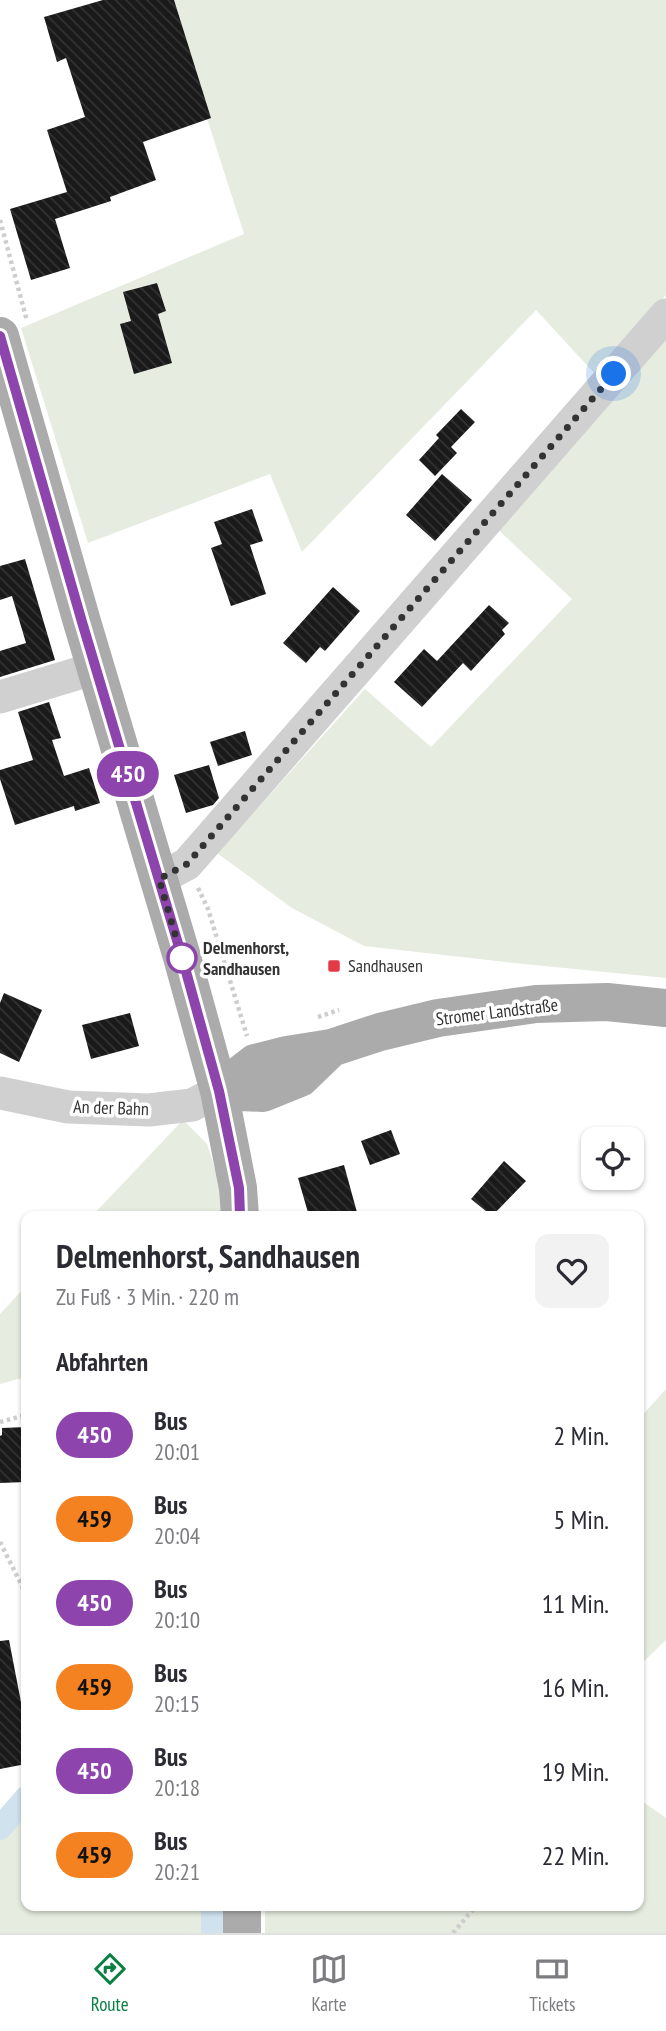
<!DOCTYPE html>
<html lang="de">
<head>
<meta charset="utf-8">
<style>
  :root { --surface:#fff; --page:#f2f2f3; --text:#2b2b33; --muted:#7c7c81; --line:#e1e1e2; --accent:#0b8043 }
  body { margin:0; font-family:"PT Sans Narrow",sans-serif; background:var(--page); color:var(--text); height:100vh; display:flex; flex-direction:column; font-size:26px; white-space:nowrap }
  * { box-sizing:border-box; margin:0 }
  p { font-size:23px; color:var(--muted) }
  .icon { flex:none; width:38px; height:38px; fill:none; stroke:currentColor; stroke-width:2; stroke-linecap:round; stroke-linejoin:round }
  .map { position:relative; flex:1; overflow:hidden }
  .sheet { position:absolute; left:21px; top:1211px; width:623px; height:700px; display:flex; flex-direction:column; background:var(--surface); border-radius:14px; box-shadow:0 2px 5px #0004 }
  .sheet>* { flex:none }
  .badge { padding:0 14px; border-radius:23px; font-size:24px; line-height:46px }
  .buttons { position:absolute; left:581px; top:1127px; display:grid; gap:14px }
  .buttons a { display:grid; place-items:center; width:63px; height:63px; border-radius:14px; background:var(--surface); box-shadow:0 2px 5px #0004; font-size:35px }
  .you { position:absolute; width:35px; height:35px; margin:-18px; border:5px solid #fff; border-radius:50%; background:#1a73e8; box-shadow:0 0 0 10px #1a73e833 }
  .map>.badge { position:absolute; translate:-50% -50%; box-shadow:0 0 0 4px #fff }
  h2 { padding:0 35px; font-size:26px; line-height:63px }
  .round { display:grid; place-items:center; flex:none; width:74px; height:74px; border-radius:14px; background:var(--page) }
  .headline { display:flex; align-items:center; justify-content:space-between; height:119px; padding:0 35px }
  h1 { font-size:33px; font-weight:700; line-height:52px }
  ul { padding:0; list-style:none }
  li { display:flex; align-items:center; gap:21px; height:84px; padding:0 35px }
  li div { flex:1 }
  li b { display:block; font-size:26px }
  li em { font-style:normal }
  li .badge { min-width:77px; font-weight:700; text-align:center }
  .menu { display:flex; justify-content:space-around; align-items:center; height:98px; border-top:2px solid var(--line); background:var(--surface); font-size:19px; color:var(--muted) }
  .menu a { display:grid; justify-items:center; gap:4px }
  .menu .current { color:var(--accent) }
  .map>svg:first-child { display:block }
  .grass { fill:#e6ecdf }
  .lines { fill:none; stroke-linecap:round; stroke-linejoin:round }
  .canal { stroke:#cfe2ee; stroke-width:24 }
  .building { fill:url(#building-back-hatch) }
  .path { stroke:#cdcdcd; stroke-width:4.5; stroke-dasharray:3.5 3.5; stroke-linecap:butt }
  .minor { stroke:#d0d0d0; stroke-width:33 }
  .major { stroke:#ababab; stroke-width:38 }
  .line-casing { stroke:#fff; stroke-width:16 }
  .line { stroke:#8e44ad; stroke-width:10 }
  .walk { stroke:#333; stroke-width:7; stroke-dasharray:0 12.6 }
  .stop-dot { fill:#fff; stroke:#8e44ad; stroke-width:3.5 }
  .poi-dot { fill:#e63946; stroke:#fff; stroke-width:2.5 }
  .labels { text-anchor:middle; stroke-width:7; stroke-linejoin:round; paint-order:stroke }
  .stop-label { font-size:18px; font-weight:bold; fill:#333; stroke:#fff; text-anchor:start }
  .poi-label { font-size:18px; fill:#333; stroke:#fff; text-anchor:start }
  .street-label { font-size:18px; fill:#333; stroke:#fff }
</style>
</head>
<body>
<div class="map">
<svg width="666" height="1933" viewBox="0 0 666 1933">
  <defs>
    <pattern id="building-back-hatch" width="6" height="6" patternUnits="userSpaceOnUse" patternTransform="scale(1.75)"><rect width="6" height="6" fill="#1a1a1a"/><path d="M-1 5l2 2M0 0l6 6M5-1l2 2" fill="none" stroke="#333"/></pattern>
  </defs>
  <rect width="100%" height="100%" fill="#fff"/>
  <path class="grass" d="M169 0H666V295L596 375 536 310 302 552 270 474 88 543 21 328 244 234Z
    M666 321V978L524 964 364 946 292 908 217 853 365 689 431 747 572 599 491 523Z
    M183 1120 207 1144 219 1180 223 1216H92Z
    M26 1286V1377L0 1384V1314Z
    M666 1389V1640L639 1666V1419Z
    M639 1799 666 1818V1933H265V1906H639Z
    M26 1809V1906H219V1933H0V1839Z"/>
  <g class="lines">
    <path class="canal" d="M0 1828 26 1798
      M213 1933V1906"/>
  </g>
  <path class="building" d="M103 0H174L211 118 143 142 156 180 110 197 111 201 55 219 70 268 31 280 10 209 67 192 47 130 85 117 66 58 57 62 44 17Z
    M157 283 166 311 158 314 172 363 134 374 120 324 131 321 123 292Z
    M461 409 475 422 451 447 457 453 435 476 419 460 439 438 436 435Z
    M442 474 472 500 435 541 406 515Z
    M252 509 263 541 250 545 266 594 231 606 211 548 222 544 214 522Z
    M25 559 55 660 0 677V651L26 643 12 596 0 600V566Z
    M333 587 360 611 325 651 320 647 306 663 283 643Z
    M489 605 509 623 502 630 505 634 471 671 463 663 422 707 394 682 424 649 437 661Z
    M49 702 61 738 52 740 64 776 89 768 100 803 75 811 74 806 15 825 0 779V770L33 760 18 712Z
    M245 731 252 755 218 766 210 742Z
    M209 765 219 798 213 805 186 813 174 775Z
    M4 993 42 1010 19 1062 0 1053V1003Z
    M130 1013 139 1046 91 1059 82 1025Z
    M391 1130 400 1154 370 1165 361 1141Z
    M504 1161 526 1181 492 1216 471 1199Z
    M344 1165 358 1216H309L298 1178Z
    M26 1427V1482L0 1483V1436L2 1435V1428Z
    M9 1640 26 1728V1764L0 1769V1641Z"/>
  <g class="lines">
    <path class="path" d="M0 220 27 321
      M198 888 208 909 247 1036
      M318 1017 339 1010
      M0 1422 26 1415
      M0 1542 23 1588 26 1606
      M453 1933 476 1906"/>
    <path class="minor" d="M0 697 96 668
      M159 879 187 864 666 315
      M0 1093 68 1107 149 1110 192 1105 219 1091"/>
    <path class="major" d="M0 336 82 622 182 957 219 1091 238 1188 240 1216
      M219 1091 255 1063 287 1055 331 1048 380 1032 438 1018 536 1004 607 1002 666 1008
      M219 1091 263 1093 300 1078 327 1052
      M242 1933V1906"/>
  </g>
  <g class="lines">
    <defs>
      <path id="line" d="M0 336 82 622 182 957 219 1091 239 1188 240 1216"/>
    </defs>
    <use href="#line" class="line-casing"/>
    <use href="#line" class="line"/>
    <path class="walk" d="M182 958 159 879 187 864 614 374"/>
  </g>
  <circle class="stop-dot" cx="182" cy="958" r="14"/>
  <rect class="poi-dot" x="327" y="959" width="14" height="14" rx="3.5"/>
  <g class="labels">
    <g class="stop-label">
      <text x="203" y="954">Delmenhorst,<tspan x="203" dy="21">Sandhausen</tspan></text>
    </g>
    <g class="poi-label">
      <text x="348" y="972">Sandhausen</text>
    </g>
    <g class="street-label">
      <text transform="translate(497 1012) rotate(-7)" y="6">Stromer Landstraße</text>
      <text transform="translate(111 1108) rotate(2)" y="6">An der Bahn</text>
    </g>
  </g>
</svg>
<div class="buttons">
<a><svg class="icon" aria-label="locate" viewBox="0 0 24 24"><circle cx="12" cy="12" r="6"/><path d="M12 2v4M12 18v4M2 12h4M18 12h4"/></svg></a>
</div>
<div class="you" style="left:614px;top:374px"></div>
<b class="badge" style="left:128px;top:774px;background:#8e44ad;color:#fff">450</b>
<section class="sheet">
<div class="headline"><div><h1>Delmenhorst, Sandhausen</h1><p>Zu Fuß · 3 Min. · 220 m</p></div><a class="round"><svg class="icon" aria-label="heart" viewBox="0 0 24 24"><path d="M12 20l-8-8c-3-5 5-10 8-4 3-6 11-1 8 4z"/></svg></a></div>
<h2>Abfahrten</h2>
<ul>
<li><span class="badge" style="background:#8e44ad;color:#fff">450</span><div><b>Bus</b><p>20:01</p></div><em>2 Min.</em></li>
<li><span class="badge" style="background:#f58220;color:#111">459</span><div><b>Bus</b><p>20:04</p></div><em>5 Min.</em></li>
<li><span class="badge" style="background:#8e44ad;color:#fff">450</span><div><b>Bus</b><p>20:10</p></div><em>11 Min.</em></li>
<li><span class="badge" style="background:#f58220;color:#111">459</span><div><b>Bus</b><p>20:15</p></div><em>16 Min.</em></li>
<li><span class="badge" style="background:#8e44ad;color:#fff">450</span><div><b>Bus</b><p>20:18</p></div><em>19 Min.</em></li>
<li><span class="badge" style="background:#f58220;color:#111">459</span><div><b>Bus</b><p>20:21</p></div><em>22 Min.</em></li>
</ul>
</section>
</div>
<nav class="menu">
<a class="current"><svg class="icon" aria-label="directions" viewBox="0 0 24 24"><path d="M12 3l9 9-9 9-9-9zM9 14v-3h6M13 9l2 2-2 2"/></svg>Route</a>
<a><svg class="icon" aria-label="map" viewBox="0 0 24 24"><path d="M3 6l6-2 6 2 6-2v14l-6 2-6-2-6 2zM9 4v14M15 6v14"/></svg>Karte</a>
<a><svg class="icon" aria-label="tickets" viewBox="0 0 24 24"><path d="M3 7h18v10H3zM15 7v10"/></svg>Tickets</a>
</nav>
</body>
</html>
